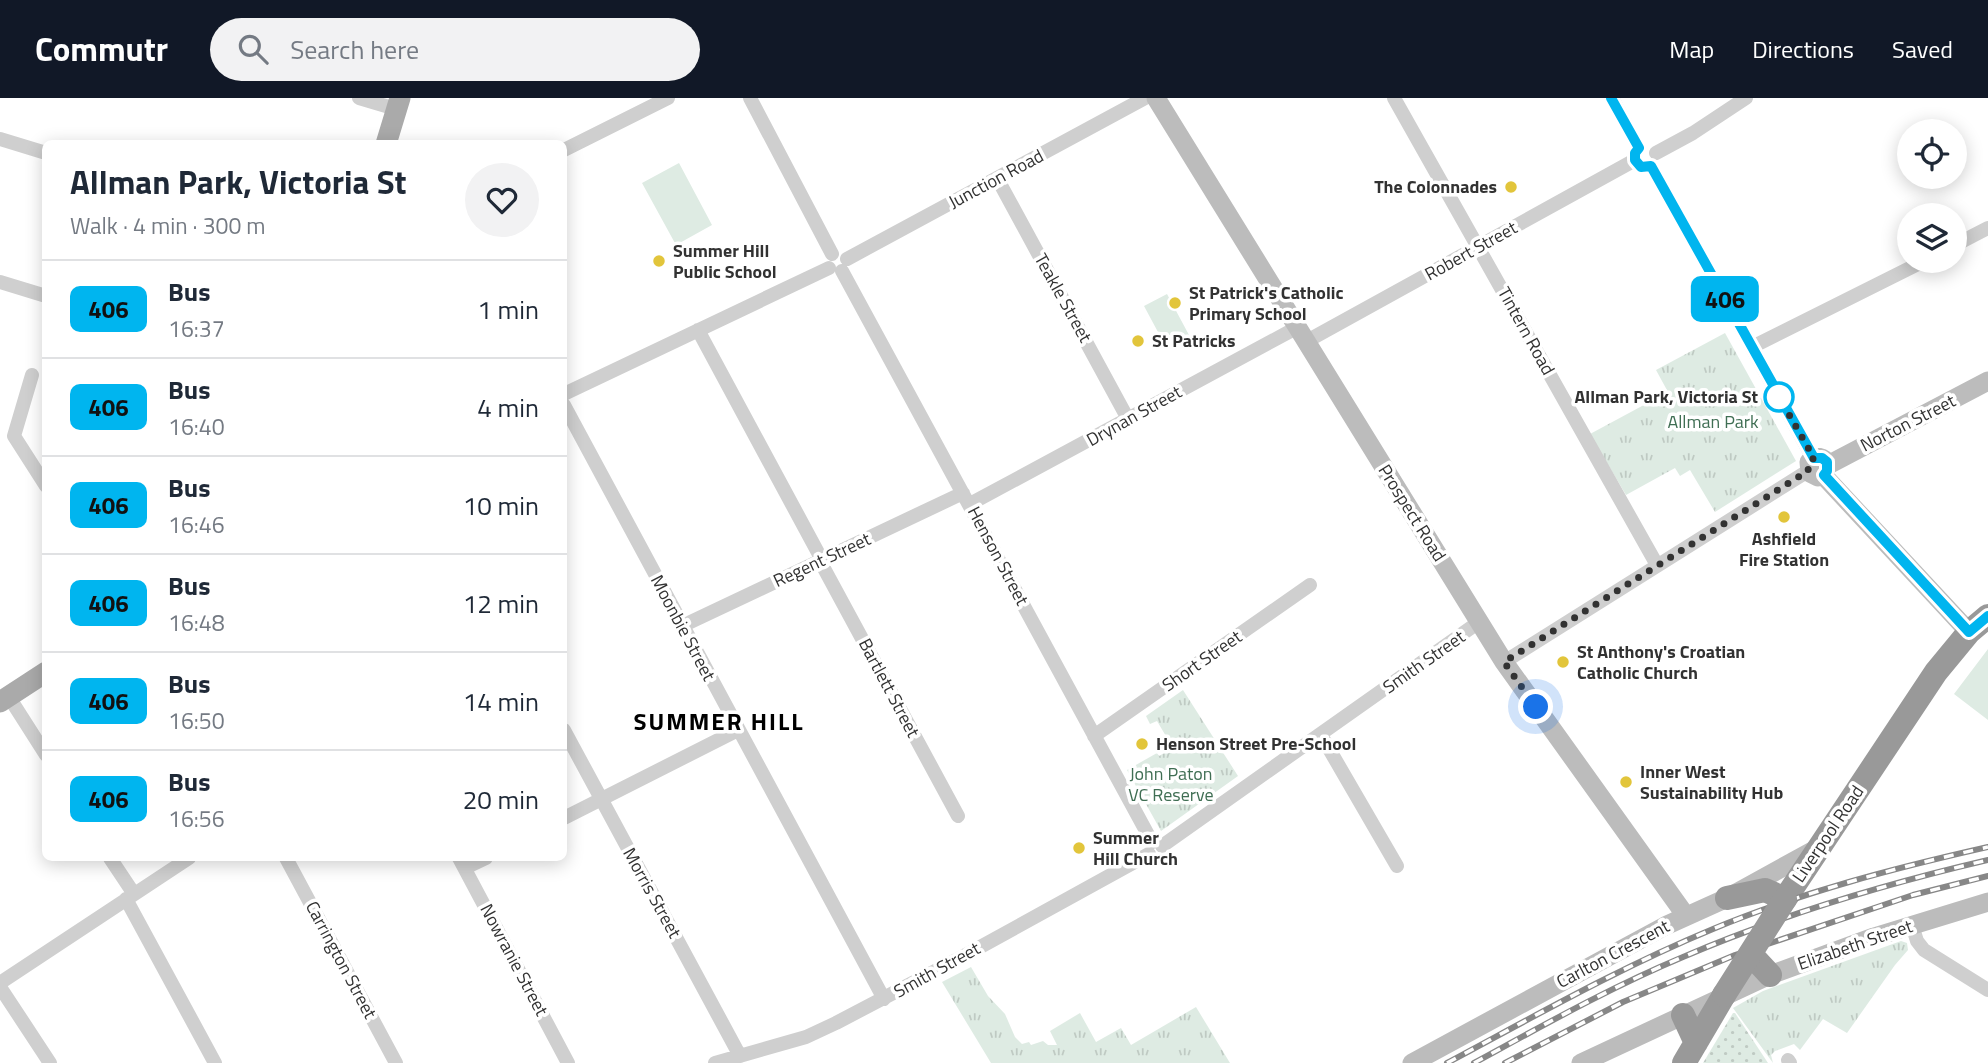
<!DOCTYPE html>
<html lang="en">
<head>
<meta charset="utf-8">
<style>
  :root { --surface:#fff; --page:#f2f2f3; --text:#1f2937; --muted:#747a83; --line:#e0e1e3; --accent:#111827 }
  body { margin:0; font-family:"Titillium Web",sans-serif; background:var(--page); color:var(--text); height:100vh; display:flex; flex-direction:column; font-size:26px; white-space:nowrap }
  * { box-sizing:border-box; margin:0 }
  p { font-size:23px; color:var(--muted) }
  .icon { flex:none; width:38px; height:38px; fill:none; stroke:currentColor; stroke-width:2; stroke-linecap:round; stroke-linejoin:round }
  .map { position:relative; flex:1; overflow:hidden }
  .details { position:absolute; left:42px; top:42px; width:525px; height:721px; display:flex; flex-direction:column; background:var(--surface); border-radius:10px; box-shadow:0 4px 18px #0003 }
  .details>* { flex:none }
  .badge { padding:0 14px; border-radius:10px; font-size:24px; line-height:46px }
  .fabs { position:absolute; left:1897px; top:21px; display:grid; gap:14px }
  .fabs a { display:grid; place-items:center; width:70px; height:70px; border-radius:50%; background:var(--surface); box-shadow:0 4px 18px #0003; font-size:35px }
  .you { position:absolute; width:35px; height:35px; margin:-18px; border:5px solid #fff; border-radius:50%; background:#1a73e8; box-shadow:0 0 0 10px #1a73e833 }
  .map>.badge { position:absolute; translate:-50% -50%; box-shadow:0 0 0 4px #fff }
  .round { display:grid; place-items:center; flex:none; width:74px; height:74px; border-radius:37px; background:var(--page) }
  .overview { display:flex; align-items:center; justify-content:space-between; height:119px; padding:0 28px }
  h1 { font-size:33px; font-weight:700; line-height:52px }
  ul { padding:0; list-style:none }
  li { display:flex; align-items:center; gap:21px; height:98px; padding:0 28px; border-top:2px solid var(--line) }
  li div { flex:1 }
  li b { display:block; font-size:26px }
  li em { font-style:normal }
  li .badge { min-width:77px; font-weight:700; text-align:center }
  header { display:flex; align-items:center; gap:42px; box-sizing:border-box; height:98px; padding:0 35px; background:var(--accent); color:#fff }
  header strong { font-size:33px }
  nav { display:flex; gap:38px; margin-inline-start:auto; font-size:24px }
  .search { width:490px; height:63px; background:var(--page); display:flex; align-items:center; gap:18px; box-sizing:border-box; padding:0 24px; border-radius:38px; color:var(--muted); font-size:26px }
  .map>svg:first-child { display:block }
  .grass { fill:url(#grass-dots) }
  .park { fill:url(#park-tufts) }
  .pitch { fill:#deebe3 }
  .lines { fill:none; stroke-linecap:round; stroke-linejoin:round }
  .street { stroke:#cfcfcf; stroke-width:14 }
  .secondary { stroke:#bcbcbc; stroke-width:19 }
  .primary { stroke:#aaa; stroke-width:21 }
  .highway { stroke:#999; stroke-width:24 }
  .rail-casing { stroke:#878787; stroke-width:6 }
  .rail { stroke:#fff; stroke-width:3.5; stroke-dasharray:10; stroke-linecap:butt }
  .highway-bridge { stroke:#999; stroke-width:24 }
  .line-casing { stroke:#fff; stroke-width:16 }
  .line { stroke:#00b5ef; stroke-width:10 }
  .walk { stroke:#323232; stroke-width:7; stroke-dasharray:0 12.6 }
  .poi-dot { fill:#e2c53b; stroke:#fff; stroke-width:2.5 }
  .stop-dot { fill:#fff; stroke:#00b5ef; stroke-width:3.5 }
  .labels { text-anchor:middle; stroke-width:7; stroke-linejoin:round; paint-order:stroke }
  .street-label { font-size:18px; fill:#323232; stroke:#fff }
  .poi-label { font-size:18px; font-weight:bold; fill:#323232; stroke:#fff; text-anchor:start }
  .stop-label { font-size:18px; font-weight:bold; fill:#323232; stroke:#fff; text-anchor:end }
  .park-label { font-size:18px; fill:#3f6e53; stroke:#fff }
  .district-label { font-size:24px; font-weight:bold; letter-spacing:2px; fill:#000; stroke:#fff }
</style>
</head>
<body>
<header>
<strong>Commutr</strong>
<div class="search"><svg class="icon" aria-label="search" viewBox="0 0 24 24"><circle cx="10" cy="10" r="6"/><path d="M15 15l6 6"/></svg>Search here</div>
<nav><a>Map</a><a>Directions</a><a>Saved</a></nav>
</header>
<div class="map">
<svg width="1988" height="965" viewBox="0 0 1988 965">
  <defs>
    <pattern id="grass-dots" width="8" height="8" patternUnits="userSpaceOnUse" patternTransform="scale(1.75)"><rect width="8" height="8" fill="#deebe3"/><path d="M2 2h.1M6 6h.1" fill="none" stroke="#bfcac3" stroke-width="1.8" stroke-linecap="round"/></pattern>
    <pattern id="park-tufts" width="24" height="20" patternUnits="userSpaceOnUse" patternTransform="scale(1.75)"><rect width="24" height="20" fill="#deebe3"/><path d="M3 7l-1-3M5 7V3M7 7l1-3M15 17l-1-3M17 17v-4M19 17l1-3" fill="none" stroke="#bfcac3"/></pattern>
  </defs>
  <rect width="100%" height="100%" fill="#fff"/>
  <path class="grass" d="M1733 915H1735L1768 965H1703Z"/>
  <path class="park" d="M1725 235 1796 363 1715 414 1690 372 1680 378 1675 370 1626 397 1590 336 1668 294 1656 272Z
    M1183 592 1238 678 1161 733 1127 672 1157 655 1159 658 1173 650 1157 623 1150 626 1146 618Z
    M1901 843 1907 845 1908 852 1895 867 1847 935 1823 921 1800 952 1794 946 1775 953 1771 957 1773 965 1733 910 1763 893Z
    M971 869 988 898 1005 916 1015 939 1022 946 1029 944 1031 947 1043 943 1048 947H1057L1050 933 1080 915 1096 944 1121 930 1131 947 1196 909 1230 965H991L942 884Z"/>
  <path class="pitch" d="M679 65 712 127 676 147 642 85Z
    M1167 196 1189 237 1166 249 1144 208Z
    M1988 551V622L1954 596Z"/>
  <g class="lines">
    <path class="street" d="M359 0 396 11
      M750 0 832 156
      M1394 0 1657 467
      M1612 0 1639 50
      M0 41 46 55
      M564 52 668 0
      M1656 55 1693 35 1746 0
      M1651 68 1813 360
      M997 80 1128 321
      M1955 147 1988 130
      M847 161 1145 0
      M842 173 1152 744
      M0 184 46 198
      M698 232 822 462
      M1307 243 1635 62
      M1752 249 1924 163
      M32 277 14 338 46 388
      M564 296 829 170
      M564 307 884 901
      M970 406 1298 229
      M820 463 958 718
      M682 528 963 395
      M1504 564 1808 373
      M9 599 46 657
      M564 632 740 958
      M1321 637 1397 768
      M1094 638 1310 487
      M564 720 738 632
      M1162 748 1479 524
      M110 760 134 796
      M286 760 396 965
      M459 760 568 965
      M465 770 486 760
      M126 801 215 965
      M1912 827 1917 843 1924 852 1988 892
      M0 885 189 760
      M0 889 50 965
      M1788 962 1790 965
      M715 965 806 939 836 925 962 859 1149 756"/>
    <path class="secondary" d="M1156 0 1504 564 1686 818
      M1828 367 1988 283
      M1823 377 1969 534
      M1823 377 1818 379 1810 375 1809 364C1816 357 1824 358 1828 367
      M1412 965 1665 828 1727 800 1816 751
      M1581 965 1770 877 1874 839 1988 804"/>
    <path class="primary" d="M386 46 400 0
      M0 604 46 574"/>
    <path class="highway" d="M1727 800 1765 792 1785 801 1936 574 1969 534 1988 518
      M1757 863 1770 877
      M1683 917 1696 945
      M1684 965 1724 897"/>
    <defs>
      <path id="rail" d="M1447 965C1535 918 1621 869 1713 831 1802 794 1895 770 1988 749
        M1474 965C1542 928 1611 889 1683 859 1781 817 1885 786 1988 762
        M1505 965 1623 904 1735 857 1913 797 1988 778"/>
    </defs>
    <use href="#rail" class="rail-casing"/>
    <use href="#rail" class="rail"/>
    <path class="highway-bridge" d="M1724 897 1785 801"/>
  </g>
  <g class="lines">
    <defs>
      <path id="line" d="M1611 0 1639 50 1635 55V62L1641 69 1651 68 1814 360H1822L1827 364V373L1824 377 1969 534 1988 518"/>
    </defs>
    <use href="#line" class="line-casing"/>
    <use href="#line" class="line"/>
    <path class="walk" d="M1536 609 1504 564 1808 373 1809 364 1814 360 1779 299"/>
  </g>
  <g class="poi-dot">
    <circle cx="1511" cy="89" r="7"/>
    <circle cx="659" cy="163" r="7"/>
    <circle cx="1175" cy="205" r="7"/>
    <circle cx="1138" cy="243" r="7"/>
    <circle cx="1784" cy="419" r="7"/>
    <circle cx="1563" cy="564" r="7"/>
    <circle cx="1142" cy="646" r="7"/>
    <circle cx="1626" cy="684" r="7"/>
    <circle cx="1079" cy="750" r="7"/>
  </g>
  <circle class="stop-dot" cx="1779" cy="299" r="14"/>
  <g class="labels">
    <g class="street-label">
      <text transform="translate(996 81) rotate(-28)" y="6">Junction Road</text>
      <text transform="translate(1471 153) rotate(-29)" y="6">Robert Street</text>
      <text transform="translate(1063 200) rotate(61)" y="6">Teakle Street</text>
      <text transform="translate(1526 233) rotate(61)" y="6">Tintern Road</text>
      <text transform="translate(1134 318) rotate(-29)" y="6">Drynan Street</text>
      <text transform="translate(1908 325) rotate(-27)" y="6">Norton Street</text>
      <text transform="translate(1412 415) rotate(58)" y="6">Prospect Road</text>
      <text transform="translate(998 458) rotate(62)" y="6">Henson Street</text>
      <text transform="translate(822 462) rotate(-25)" y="6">Regent Street</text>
      <text transform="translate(683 530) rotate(62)" y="6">Moonbie Street</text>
      <text transform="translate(1202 563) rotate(-35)" y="6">Short Street</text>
      <text transform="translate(1424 564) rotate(-35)" y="6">Smith Street</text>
      <text transform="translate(889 590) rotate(62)" y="6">Bartlett Street</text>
      <text transform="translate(1828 736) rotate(-56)" y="6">Liverpool Road</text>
      <text transform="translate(652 795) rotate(61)" y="6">Morris Street</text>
      <text transform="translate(1855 847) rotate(-19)" y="6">Elizabeth Street</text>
      <text transform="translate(1613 856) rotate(-28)" y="6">Carlton Crescent</text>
      <text transform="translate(341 862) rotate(62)" y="6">Carrington Street</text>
      <text transform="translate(514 862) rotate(62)" y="6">Nowranie Street</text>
      <text transform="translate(937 872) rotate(-29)" y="6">Smith Street</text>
    </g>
    <g class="poi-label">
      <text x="1497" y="95" text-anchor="end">The Colonnades</text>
      <text x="673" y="159">Summer Hill<tspan x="673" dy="21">Public School</tspan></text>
      <text x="1189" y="201">St Patrick's Catholic<tspan x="1189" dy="21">Primary School</tspan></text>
      <text x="1152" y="249">St Patricks</text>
      <text x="1784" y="447" text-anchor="middle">Ashfield<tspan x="1784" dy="21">Fire Station</tspan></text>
      <text x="1577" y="560">St Anthony's Croatian<tspan x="1577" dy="21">Catholic Church</tspan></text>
      <text x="1156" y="652">Henson Street Pre-School</text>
      <text x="1640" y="680">Inner West<tspan x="1640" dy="21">Sustainability Hub</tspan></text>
      <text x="1093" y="746">Summer<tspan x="1093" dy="21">Hill Church</tspan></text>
    </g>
    <g class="stop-label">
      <text x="1758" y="305">Allman Park, Victoria St</text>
    </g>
    <g class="park-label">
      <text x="1713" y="330">Allman Park</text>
      <text x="1171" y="682">John Paton<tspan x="1171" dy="21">VC Reserve</tspan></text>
    </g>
    <g class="district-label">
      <text x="719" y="632">SUMMER HILL</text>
    </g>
  </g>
</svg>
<div class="fabs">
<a><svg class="icon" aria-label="locate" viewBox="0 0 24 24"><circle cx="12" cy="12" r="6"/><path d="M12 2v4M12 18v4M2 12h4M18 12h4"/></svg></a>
<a><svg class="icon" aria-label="layers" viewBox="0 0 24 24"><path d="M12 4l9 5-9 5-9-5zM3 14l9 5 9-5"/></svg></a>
</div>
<div class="you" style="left:1536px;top:609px"></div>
<b class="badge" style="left:1725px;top:201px;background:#00b5ef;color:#111">406</b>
<section class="details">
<div class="overview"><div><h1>Allman Park, Victoria St</h1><p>Walk · 4 min · 300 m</p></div><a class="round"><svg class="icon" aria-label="heart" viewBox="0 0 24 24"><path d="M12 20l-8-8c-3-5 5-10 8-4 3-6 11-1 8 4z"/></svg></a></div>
<ul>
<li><span class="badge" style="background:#00b5ef;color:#111">406</span><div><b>Bus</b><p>16:37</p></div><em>1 min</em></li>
<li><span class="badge" style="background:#00b5ef;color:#111">406</span><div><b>Bus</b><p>16:40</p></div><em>4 min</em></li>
<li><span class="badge" style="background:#00b5ef;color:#111">406</span><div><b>Bus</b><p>16:46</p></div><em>10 min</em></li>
<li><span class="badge" style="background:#00b5ef;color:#111">406</span><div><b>Bus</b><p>16:48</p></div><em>12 min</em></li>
<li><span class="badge" style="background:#00b5ef;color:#111">406</span><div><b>Bus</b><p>16:50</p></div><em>14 min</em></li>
<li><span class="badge" style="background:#00b5ef;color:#111">406</span><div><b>Bus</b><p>16:56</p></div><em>20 min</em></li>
</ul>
</section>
</div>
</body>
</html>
